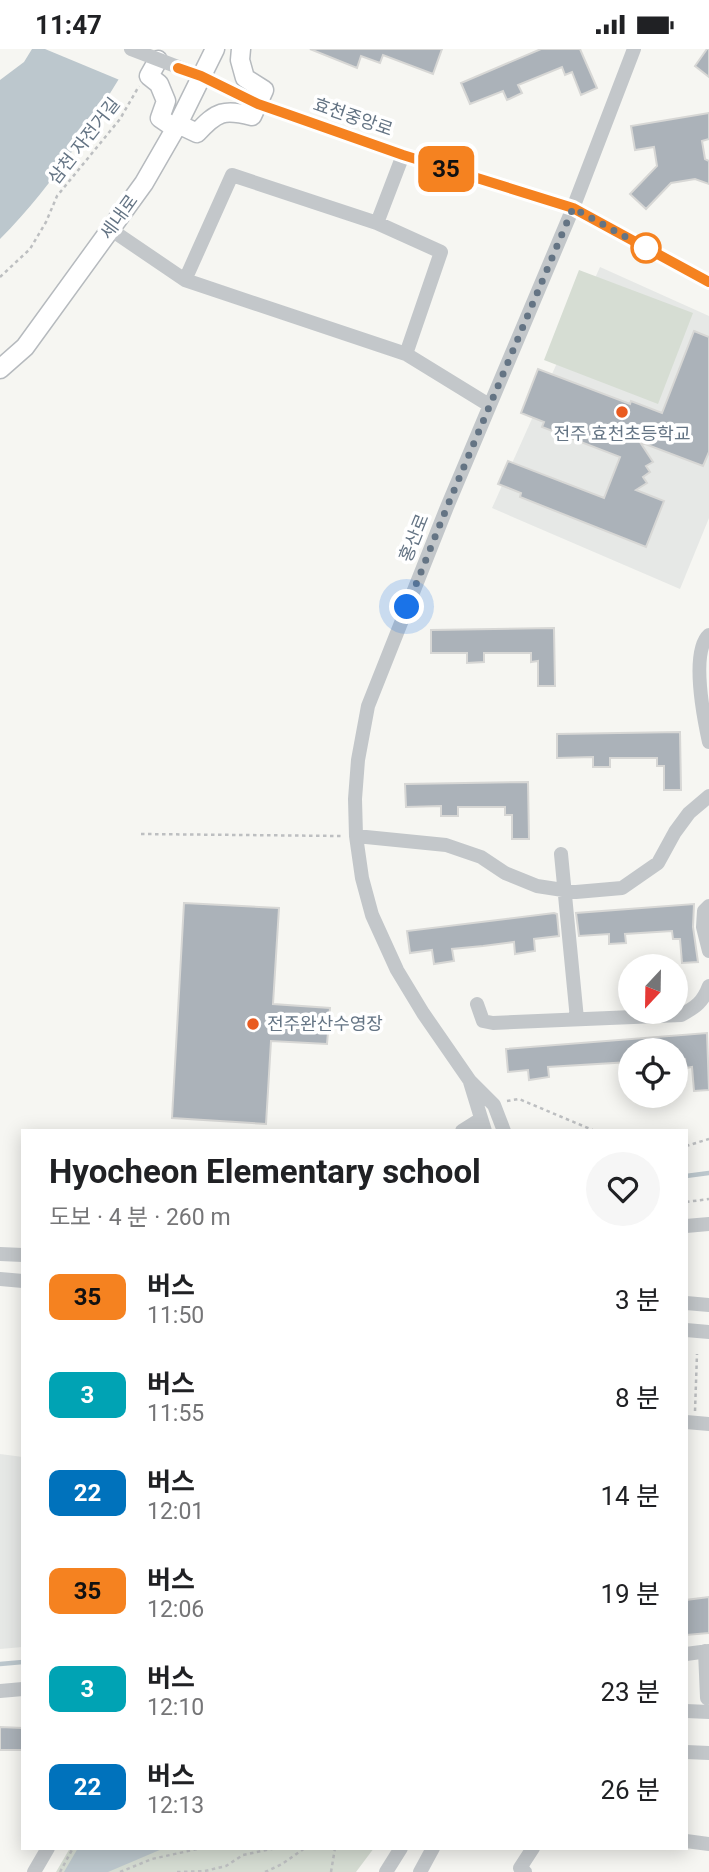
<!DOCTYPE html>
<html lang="ko">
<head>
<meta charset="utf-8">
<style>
  :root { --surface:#fff; --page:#f6f6f6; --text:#202124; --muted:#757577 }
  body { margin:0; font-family:Roboto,"Noto Sans KR",sans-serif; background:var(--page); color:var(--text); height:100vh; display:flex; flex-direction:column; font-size:26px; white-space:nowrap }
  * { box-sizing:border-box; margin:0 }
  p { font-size:23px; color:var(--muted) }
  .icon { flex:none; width:38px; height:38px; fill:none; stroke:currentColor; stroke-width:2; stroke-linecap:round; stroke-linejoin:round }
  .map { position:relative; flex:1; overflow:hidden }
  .side { position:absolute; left:21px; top:1080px; width:667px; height:721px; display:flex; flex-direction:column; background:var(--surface); border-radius:0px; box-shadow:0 4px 18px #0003 }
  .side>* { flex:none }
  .badge { padding:0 14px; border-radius:10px; font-size:24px; line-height:46px }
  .needle { width:46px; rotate:202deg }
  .buttons { position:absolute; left:618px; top:905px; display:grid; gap:14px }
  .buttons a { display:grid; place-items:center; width:70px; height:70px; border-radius:50%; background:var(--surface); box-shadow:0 4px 18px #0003; font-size:35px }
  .you { position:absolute; width:35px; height:35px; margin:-18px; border:5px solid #fff; border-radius:50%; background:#1a73e8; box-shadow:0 0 0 10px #1a73e833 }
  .map>.badge { position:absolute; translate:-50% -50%; box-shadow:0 0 0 4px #fff }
  .round { display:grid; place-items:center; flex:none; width:74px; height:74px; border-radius:37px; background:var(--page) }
  .overview { display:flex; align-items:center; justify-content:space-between; height:119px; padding:0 28px }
  h1 { font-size:33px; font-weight:700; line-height:52px }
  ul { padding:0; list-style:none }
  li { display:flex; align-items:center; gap:21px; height:98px; padding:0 28px }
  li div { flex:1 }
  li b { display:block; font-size:26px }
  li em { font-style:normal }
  li .badge { min-width:77px; font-weight:700; text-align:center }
  .status { display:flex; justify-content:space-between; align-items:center; height:49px; padding:0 35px; background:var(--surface); direction:ltr }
  .status svg { height:19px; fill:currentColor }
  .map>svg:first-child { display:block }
  .built { fill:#e6e8e6 }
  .green { fill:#d6ddd3 }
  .water { fill:#bcc7cd }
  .pier { fill:#f6f6f2 }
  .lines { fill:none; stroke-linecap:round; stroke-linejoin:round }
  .stream { stroke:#bcc7cd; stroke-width:4.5 }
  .building { fill:#abb2b9; stroke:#d7d7d5; stroke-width:2 }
  .major-casing { stroke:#b6babe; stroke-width:21 }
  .path { stroke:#bdbfc1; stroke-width:2.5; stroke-dasharray:3.5 3.5; stroke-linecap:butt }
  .minor { stroke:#c3c7ca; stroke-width:14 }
  .major { stroke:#fff; stroke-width:18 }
  .minor-bridge { stroke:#c3c7ca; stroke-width:14 }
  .line-casing { stroke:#fff; stroke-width:16 }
  .line { stroke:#f58220; stroke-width:10 }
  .walk { stroke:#647484; stroke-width:7; stroke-dasharray:0 12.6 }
  .stop-dot { fill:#fff; stroke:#f58220; stroke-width:3.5 }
  .poi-dot { fill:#e95b20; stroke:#fff; stroke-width:2.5 }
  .labels { text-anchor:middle; stroke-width:7; stroke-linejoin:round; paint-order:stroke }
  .street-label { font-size:18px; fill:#647484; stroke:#fff }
  .poi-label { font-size:18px; fill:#647484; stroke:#fff }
</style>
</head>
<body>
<div class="status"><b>11:47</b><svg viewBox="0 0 49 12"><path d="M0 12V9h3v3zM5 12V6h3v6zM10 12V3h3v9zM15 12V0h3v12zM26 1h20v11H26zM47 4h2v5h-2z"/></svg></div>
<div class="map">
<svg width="709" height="1823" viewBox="0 0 709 1823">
  <rect width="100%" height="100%" fill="#f6f6f2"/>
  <path class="built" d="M600 218 709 267V469L680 540 492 459Z
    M0 1405 23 1408V1598L0 1600Z"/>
  <path class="green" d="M579 221 693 264 658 355 544 311Z
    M70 1799H374L356 1823H56Z"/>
  <path class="water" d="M32 0H137C96 68 56 134 0 190V31L24 13Z
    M78 1799H170L162 1800 108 1823H64Z"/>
  <path class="pier" d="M45 0H140L122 32Z"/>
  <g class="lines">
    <path class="stream" d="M686 1127 709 1124
      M0 1615 23 1613"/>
  </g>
  <path class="building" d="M310 0H442L433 25 383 6 380 14 361 7 357 19Z
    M541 0H580L597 39 581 46 572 23 565 26 562 18 518 36 522 44 507 51 503 42 470 55 461 34Z
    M707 0H709V28L695 17Z
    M709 64V90L702 92 705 110 709 112V135L695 130 671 134 646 160 630 145 657 117 654 98 635 101 631 77Z
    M694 282 709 288V403L703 417 640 393 653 413 646 417 650 423 643 428 647 434 636 441 664 452 646 498 520 448 521 444 498 435 508 412 604 449 620 408 542 378 544 373 521 364 538 320 630 355 631 352 662 364Z
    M554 579 555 637H538V612L531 613V604H484V613L467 614V604H431V581Z
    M680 683 681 741H664V717H657V709H610V718H593V708L557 709V685Z
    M528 733 529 790H512V766H505V758H458V767H441V757L406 758 405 735Z
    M184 854 279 859 273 955 330 959 327 995 271 992 266 1075 172 1069Z
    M694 855 693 878 698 913 682 914 680 890H673L672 882 625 885 626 894 609 895V885L579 887 576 864Z
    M554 864 557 865 559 887 534 890 535 902 515 905 514 893 483 897 452 900 454 912 434 915 432 901 410 904 407 882Z
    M707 984 709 1041 694 1042 692 1018 686 1019 685 1010 676 1011V1001H630V1013L548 1018 549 1028 529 1031 528 1021 508 1023 506 1000Z
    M709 1548V1584L686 1586V1551Z
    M0 1678 23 1679V1701H0Z"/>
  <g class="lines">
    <defs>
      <path id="major" d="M158 11 149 27 159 35 166 52 160 69 176 80
        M178 75 197 84C217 62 224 60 252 67L264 41 245 29 240 11 241 0
        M0 320 25 298 144 134 178 75 215 0"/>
    </defs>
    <use href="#major" class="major-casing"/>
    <path class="path" d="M0 228 30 200 46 173 57 147 120 70 139 37
      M141 785 342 787
      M507 1052 519 1050 595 1082
      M686 1097 709 1090
      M686 1153 709 1150
      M695 1362 697 1305
      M60 1823 73 1799
      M120 1823 152 1810 202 1799
      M177 1823 205 1822 226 1817 243 1806 276 1799
      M265 1823 282 1815 305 1799
      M331 1823 335 1799"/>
    <path class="minor" d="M178 18 201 27 258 55 303 71 403 106 573 159 709 233
      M377 174 403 106
      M110 180 185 231 406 305 489 356
      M185 231 232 126 377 174 441 203 406 305
      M709 586C690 603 704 670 709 693
      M356 787 446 796 481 808 505 824 537 837 576 843 622 839 658 814 675 783 689 764 709 747
      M561 805 577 970
      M709 857 704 862 703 878 709 902
      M477 955 483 972 493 974 681 966C696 958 703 953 709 937
      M470 1033 485 1082
      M462 1082 481 1070
      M504 1082 494 1056 470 1032 423 964 397 921 372 866 362 829 356 787 355 750 358 711 368 657 447 458 573 159 634 0
      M686 1177 709 1175
      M0 1205 23 1206
      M0 1230 23 1232
      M686 1254 709 1256
      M686 1281 709 1283
      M686 1373 709 1375
      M705 1602 707 1649
      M686 1605 709 1602
      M0 1642 23 1640
      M686 1662 709 1663
      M686 1703 709 1704
      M686 1792 709 1795
      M34 1823 48 1799
      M386 1823 401 1799
      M420 1823 433 1799
      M525 1823 520 1819 533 1799"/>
    <use href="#major" class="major"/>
    <path class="minor-bridge" d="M131 0 178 18"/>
  </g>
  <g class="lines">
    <defs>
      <path id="line" d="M178 19 201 27 258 55 281 63 403 106 573 159 709 233"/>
    </defs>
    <use href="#line" class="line-casing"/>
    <use href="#line" class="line"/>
    <path class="walk" d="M407 558 447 458 573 159 646 199"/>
  </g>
  <circle class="stop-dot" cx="646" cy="199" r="14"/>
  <g class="poi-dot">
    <circle cx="622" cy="363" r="7"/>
    <circle cx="253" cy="975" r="7"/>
  </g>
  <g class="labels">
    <g class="street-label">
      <text transform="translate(353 68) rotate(19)" y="6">효천중앙로</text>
      <text transform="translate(84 92) rotate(-52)" y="6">삼천 자전거길</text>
      <text transform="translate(119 168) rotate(-54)" y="6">세내로</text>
      <text transform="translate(414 489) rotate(-68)" y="6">홍산로</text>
    </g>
    <g class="poi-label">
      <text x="622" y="391">전주 효천초등학교</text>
      <text x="267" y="981" text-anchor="start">전주완산수영장</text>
    </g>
  </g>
</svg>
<div class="buttons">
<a><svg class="needle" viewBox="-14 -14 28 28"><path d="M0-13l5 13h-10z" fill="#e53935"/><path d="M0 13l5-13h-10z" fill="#757577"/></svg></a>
<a><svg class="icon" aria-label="locate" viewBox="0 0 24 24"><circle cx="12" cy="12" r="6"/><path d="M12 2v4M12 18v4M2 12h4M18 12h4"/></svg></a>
</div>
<div class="you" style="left:407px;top:558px"></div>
<b class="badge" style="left:446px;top:120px;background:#f58220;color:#111">35</b>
<section class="side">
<div class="overview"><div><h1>Hyocheon Elementary school</h1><p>도보 · 4 분 · 260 m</p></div><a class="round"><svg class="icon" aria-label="heart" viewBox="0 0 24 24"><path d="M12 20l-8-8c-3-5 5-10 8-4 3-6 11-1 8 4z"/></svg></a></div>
<ul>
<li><span class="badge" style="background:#f58220;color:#111">35</span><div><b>버스</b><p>11:50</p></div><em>3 분</em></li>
<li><span class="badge" style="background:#00a3b4;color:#fff">3</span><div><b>버스</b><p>11:55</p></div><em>8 분</em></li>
<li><span class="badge" style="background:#0072bc;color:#fff">22</span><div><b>버스</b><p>12:01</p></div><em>14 분</em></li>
<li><span class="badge" style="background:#f58220;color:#111">35</span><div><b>버스</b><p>12:06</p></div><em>19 분</em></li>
<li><span class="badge" style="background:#00a3b4;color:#fff">3</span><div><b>버스</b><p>12:10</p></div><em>23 분</em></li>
<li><span class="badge" style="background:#0072bc;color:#fff">22</span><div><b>버스</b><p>12:13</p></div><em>26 분</em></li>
</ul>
</section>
</div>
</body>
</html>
